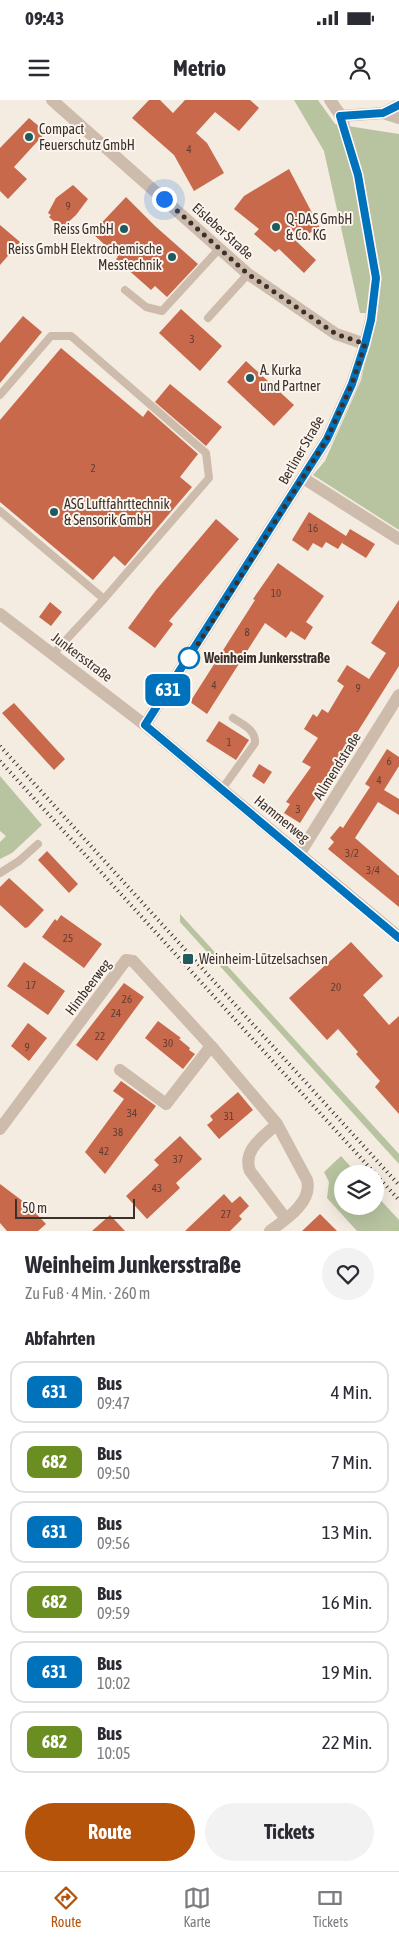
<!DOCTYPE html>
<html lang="de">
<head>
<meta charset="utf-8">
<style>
  :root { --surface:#fff; --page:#f2f2f3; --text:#2b2b33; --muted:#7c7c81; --line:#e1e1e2; --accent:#b45309 }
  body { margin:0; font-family:"Asap Condensed",sans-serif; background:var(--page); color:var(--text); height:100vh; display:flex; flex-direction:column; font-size:19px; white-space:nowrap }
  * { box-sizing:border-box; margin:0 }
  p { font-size:16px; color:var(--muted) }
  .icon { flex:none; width:28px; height:28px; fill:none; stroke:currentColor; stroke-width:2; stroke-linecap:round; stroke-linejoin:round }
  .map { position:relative; height:1131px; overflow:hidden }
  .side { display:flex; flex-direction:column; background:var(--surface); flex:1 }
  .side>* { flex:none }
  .badge { padding:0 10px; border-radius:8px; font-size:18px; line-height:32px }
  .fabs { position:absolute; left:334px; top:1065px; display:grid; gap:10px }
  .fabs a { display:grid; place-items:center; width:50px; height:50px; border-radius:50%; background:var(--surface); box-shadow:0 5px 20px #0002; font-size:25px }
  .scale { position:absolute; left:15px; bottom:12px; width:120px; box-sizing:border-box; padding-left:5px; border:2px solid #3b302b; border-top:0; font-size:14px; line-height:18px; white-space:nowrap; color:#3b302b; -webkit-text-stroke:4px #fbf5ee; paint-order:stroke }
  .you { position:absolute; width:25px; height:25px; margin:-12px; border:4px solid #fff; border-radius:50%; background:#1a73e8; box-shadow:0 0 0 8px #1a73e833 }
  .map>.badge { position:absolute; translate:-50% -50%; box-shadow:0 0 0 2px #fff }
  h2 { padding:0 25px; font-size:19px; line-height:45px }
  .round { display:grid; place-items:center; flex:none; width:52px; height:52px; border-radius:26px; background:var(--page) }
  .summary { display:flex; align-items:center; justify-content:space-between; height:85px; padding:0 25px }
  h1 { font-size:24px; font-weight:700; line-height:38px }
  .primary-button { display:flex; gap:10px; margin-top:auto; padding:10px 25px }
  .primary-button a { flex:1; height:58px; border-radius:30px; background:var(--accent); color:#fff; font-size:20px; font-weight:700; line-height:58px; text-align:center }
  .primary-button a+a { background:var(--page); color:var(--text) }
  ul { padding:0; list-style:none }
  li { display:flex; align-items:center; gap:15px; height:62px; margin:0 10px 8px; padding:0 15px; border:2px solid var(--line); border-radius:15px }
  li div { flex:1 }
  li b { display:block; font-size:19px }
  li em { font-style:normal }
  li .badge { min-width:55px; font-weight:700; text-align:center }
  .status { display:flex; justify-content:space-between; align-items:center; height:35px; padding:0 25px; background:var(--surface); direction:ltr }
  .status svg { height:14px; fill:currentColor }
  header { display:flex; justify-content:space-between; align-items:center; height:65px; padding:0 25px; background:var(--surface); font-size:22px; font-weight:700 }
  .tabs { display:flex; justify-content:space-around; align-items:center; height:70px; border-top:1px solid var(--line); background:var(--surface); font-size:14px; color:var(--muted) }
  .tabs a { display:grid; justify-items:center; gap:2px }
  .tabs .on { color:var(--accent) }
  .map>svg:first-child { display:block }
  .green { fill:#b8c4a0 }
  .building { fill:#c8694b }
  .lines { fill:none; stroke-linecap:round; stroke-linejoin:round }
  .lane { stroke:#cdbbac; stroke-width:8 }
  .street { stroke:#cdbbac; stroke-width:12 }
  .rail { stroke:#3b302b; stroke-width:4; stroke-dasharray:1 4; stroke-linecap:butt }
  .line-casing { stroke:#fff; stroke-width:11 }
  .line { stroke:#0072bc; stroke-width:8 }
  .walk { stroke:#3b302b; stroke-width:5; stroke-dasharray:0 9 }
  .poi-dot { fill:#1f5a5e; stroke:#fbf5ee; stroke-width:2 }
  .stop-dot { fill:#fff; stroke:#0072bc; stroke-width:2.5 }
  .labels { text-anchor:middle; stroke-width:4; stroke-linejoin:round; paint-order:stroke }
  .number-label { font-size:11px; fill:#5e3e33 }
  .poi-label { font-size:14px; fill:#3b302b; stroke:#fbf5ee; text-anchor:start }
  .street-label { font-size:14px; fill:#3b302b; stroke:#fbf5ee }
  .stop-label { font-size:14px; font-weight:bold; fill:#3b302b; stroke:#fbf5ee; text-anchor:start }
</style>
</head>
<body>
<div class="status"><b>09:43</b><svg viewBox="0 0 49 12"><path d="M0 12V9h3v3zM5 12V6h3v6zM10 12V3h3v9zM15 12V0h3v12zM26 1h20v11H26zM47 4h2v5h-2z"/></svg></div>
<header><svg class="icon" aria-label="menu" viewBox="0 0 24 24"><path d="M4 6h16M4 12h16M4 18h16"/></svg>Metrio<svg class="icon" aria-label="person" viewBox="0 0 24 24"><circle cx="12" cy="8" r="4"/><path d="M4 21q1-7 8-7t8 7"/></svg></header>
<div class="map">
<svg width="399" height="1131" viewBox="0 0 399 1131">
  <rect width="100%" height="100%" fill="#f4ebe1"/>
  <path class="green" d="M294 0H318L335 24 399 34V430L313 375 325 361 361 280 376 213H360L324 51Z
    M0 676 42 725 12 753 0 759V742L6 736 0 731Z
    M180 814 399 1054V1064L180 822Z
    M341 1056 357 1074H342V1106H375V1094L399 1120V1131H357L327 1098 329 1082 324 1072Z"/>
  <path class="building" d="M149 0H160L173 13 185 0H250L259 8 239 31 215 12 196 33 207 43 224 73 194 91 174 55 132 18Z
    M29 18 46 32 14 67 27 79 8 99 0 91V48Z
    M289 69 320 128 295 140 316 160 304 173 279 149 275 152 254 134 259 129 234 109 244 96Z
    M73 85 88 99 76 115 63 127 61 124 59 126 49 117 51 115 48 113 56 98Z
    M126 97 155 126 198 164 167 197 155 186 151 190 116 159 118 157 92 133Z
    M0 125 20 142 0 165Z
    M181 209 222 246 200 271 159 233Z
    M23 216 42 232 0 283V243Z
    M61 248 143 317 148 310 198 354 180 377 192 387 125 466 114 456 93 480 0 402V320Z
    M246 261 294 305 274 326 227 282Z
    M170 284 222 327 206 346 155 302Z
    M309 412 346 436 350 429 375 444 366 458 342 443 345 438 338 449 326 442 322 448 313 443 308 451 292 440Z
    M216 419 239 439 169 521 173 524 155 548 128 528 156 490Z
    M278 463 324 496 306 522 313 527 305 540 291 531 286 538 265 523 207 614 190 602 255 500 253 499Z
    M399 500V566L300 723 284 713 290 704 286 702 311 667 302 662 318 638 304 629 313 614 317 617 322 609 328 613 344 586 337 581 347 565 369 579 386 553 371 543Z
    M50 502 62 512 51 526 39 517Z
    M14 603 65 659 54 670 2 613Z
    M219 621 249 640 236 660 206 641Z
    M387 649 399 657V666L384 690 399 699V715L378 702 355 738 399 776V807L328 749 334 742 330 738 340 726 343 728 370 687 365 684Z
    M259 664 272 672 264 684 252 676Z
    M47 751 78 784 69 793 38 760Z
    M9 778 44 810 28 827 25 828 0 805V787Z
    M61 815 102 844 84 868 42 837 55 819 57 821Z
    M351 842 383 876 363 895 389 925 399 916V1014L375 987 380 981 356 954 358 952 338 929 327 940 289 898Z
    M24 862 65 891 48 915 7 886Z
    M124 883 144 897 97 961 76 945Z
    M158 921 181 938 179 939 190 948 189 950 195 954 183 969 145 938Z
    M28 923 47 938 29 961 11 946Z
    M121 981 156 1006 105 1074 85 1052 124 999 113 991Z
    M238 992 253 1010 219 1039 207 1025 213 1020 210 1016Z
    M180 1036 202 1059 176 1083 180 1088 147 1119 126 1096 159 1065 154 1060Z
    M0 1084 28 1105 46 1124 38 1131H7L0 1123Z
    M224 1094 232 1103 240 1096 249 1106 239 1116 242 1119 230 1131H185Z
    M320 1114 337 1131H302Z
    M110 1115 125 1131H92Z"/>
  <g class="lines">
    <path class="lane" d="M125 190 146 207 162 211 219 149
      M208 218 248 174
      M0 295 51 236H71L206 353 209 378 104 499 53 554
      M0 411 104 499
      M222 689 255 643C256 630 242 624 233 618
      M0 773 19 761 38 744"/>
    <path class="street" d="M52 0 248 174 336 234 365 244
      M383 13 399 18
      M341 16 383 13 399 5
      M303 378 399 439
      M0 514 145 625 399 837
      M145 625 327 339 352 284 365 244 371 220 376 178 358 75 341 16 330 0
      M300 753 399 595
      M120 970 166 1004 211 946
      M277 1024C263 1037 242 1050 250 1071L286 1119
      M0 1029 126 860 133 861 211 946 277 1024 307 1080C313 1102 285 1120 270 1131"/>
    <path class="rail" d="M0 646 399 1085
      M0 661 399 1100"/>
  </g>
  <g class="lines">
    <defs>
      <path id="line" d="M399 5 383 13 340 16 358 75 376 178 371 220 365 244 352 284 327 339 145 625 399 838"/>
    </defs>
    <use href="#line" class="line-casing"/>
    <use href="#line" class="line"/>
    <path class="walk" d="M164 99 248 174 336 234 365 244 352 284 327 339 188 560 189 558"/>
  </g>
  <g class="poi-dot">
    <circle cx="29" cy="37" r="5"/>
    <circle cx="276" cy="127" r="5"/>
    <circle cx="124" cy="129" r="5"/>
    <circle cx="172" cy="157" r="5"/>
    <circle cx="250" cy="278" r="5"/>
    <circle cx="54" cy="412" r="5"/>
    <rect x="182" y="853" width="12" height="12" rx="2.5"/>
  </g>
  <circle class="stop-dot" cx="189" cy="558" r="10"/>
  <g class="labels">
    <g class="number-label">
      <text x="189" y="53">4</text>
      <text x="68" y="110">9</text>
      <text x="192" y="243">3</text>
      <text x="93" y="372">2</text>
      <text x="313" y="432">16</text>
      <text x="276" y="497">10</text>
      <text x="247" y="536">8</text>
      <text x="214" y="589">4</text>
      <text x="358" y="592">9</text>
      <text x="229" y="646">1</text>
      <text x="389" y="665">6</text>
      <text x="379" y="684">4</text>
      <text x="298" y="713">3</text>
      <text x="352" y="757">3/2</text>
      <text x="373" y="774">3/4</text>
      <text x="68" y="842">25</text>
      <text x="31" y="889">17</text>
      <text x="336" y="891">20</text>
      <text x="127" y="903">26</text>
      <text x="116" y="917">24</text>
      <text x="100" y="940">22</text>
      <text x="168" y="947">30</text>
      <text x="27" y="951">9</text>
      <text x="132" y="1017">34</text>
      <text x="229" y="1020">31</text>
      <text x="118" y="1036">38</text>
      <text x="104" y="1055">42</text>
      <text x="178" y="1063">37</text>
      <text x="157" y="1092">43</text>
      <text x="226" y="1118">27</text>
    </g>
    <g class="poi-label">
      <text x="39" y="34">Compact<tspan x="39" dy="16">Feuerschutz GmbH</tspan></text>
      <text x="286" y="124">Q-DAS GmbH<tspan x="286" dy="16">&amp; Co. KG</tspan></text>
      <text x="114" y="134" text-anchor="end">Reiss GmbH</text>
      <text x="162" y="154" text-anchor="end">Reiss GmbH Elektrochemische<tspan x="162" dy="16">Messtechnik</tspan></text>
      <text x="260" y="275">A. Kurka<tspan x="260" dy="16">und Partner</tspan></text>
      <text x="64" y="409">ASG Luftfahrttechnik<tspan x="64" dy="16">&amp; Sensorik GmbH</tspan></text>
      <text x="199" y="864">Weinheim-Lützelsachsen</text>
    </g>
    <g class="street-label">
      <text transform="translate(223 131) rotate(42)" y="5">Eisleber Straße</text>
      <text transform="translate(301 350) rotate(-60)" y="5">Berliner Straße</text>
      <text transform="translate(82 557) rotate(37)" y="5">Junkersstraße</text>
      <text transform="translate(337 666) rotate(-58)" y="5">Allmendstraße</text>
      <text transform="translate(282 719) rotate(39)" y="5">Hammerweg</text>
      <text transform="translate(88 887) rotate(-53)" y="5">Himbeerweg</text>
    </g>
    <g class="stop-label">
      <text x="204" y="563">Weinheim Junkersstraße</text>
    </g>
  </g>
</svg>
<div class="fabs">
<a><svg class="icon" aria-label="layers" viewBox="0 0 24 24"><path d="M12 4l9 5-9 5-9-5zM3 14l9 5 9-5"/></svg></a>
</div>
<div class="scale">50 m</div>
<div class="you" style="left:164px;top:99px"></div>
<b class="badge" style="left:168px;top:590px;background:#0072bc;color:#fff">631</b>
</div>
<section class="side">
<div class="summary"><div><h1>Weinheim Junkersstraße</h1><p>Zu Fuß · 4 Min. · 260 m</p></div><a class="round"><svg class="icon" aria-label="heart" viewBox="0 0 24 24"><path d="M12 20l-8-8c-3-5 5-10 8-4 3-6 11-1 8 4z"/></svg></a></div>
<h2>Abfahrten</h2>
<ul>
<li><span class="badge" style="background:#0072bc;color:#fff">631</span><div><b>Bus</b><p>09:47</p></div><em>4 Min.</em></li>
<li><span class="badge" style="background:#6b8e23;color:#fff">682</span><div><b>Bus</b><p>09:50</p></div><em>7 Min.</em></li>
<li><span class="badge" style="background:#0072bc;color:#fff">631</span><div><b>Bus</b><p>09:56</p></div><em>13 Min.</em></li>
<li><span class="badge" style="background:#6b8e23;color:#fff">682</span><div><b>Bus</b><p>09:59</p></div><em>16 Min.</em></li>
<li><span class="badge" style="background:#0072bc;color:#fff">631</span><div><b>Bus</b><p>10:02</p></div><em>19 Min.</em></li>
<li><span class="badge" style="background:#6b8e23;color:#fff">682</span><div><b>Bus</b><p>10:05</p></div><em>22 Min.</em></li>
</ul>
<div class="primary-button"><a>Route</a><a>Tickets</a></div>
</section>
<nav class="tabs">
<a class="on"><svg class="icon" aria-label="directions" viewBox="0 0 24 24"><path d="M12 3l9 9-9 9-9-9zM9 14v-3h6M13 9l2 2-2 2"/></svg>Route</a>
<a><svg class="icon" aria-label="map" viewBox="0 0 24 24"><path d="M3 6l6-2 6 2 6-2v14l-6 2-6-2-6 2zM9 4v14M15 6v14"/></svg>Karte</a>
<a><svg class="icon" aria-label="tickets" viewBox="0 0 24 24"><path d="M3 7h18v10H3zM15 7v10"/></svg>Tickets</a>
</nav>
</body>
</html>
